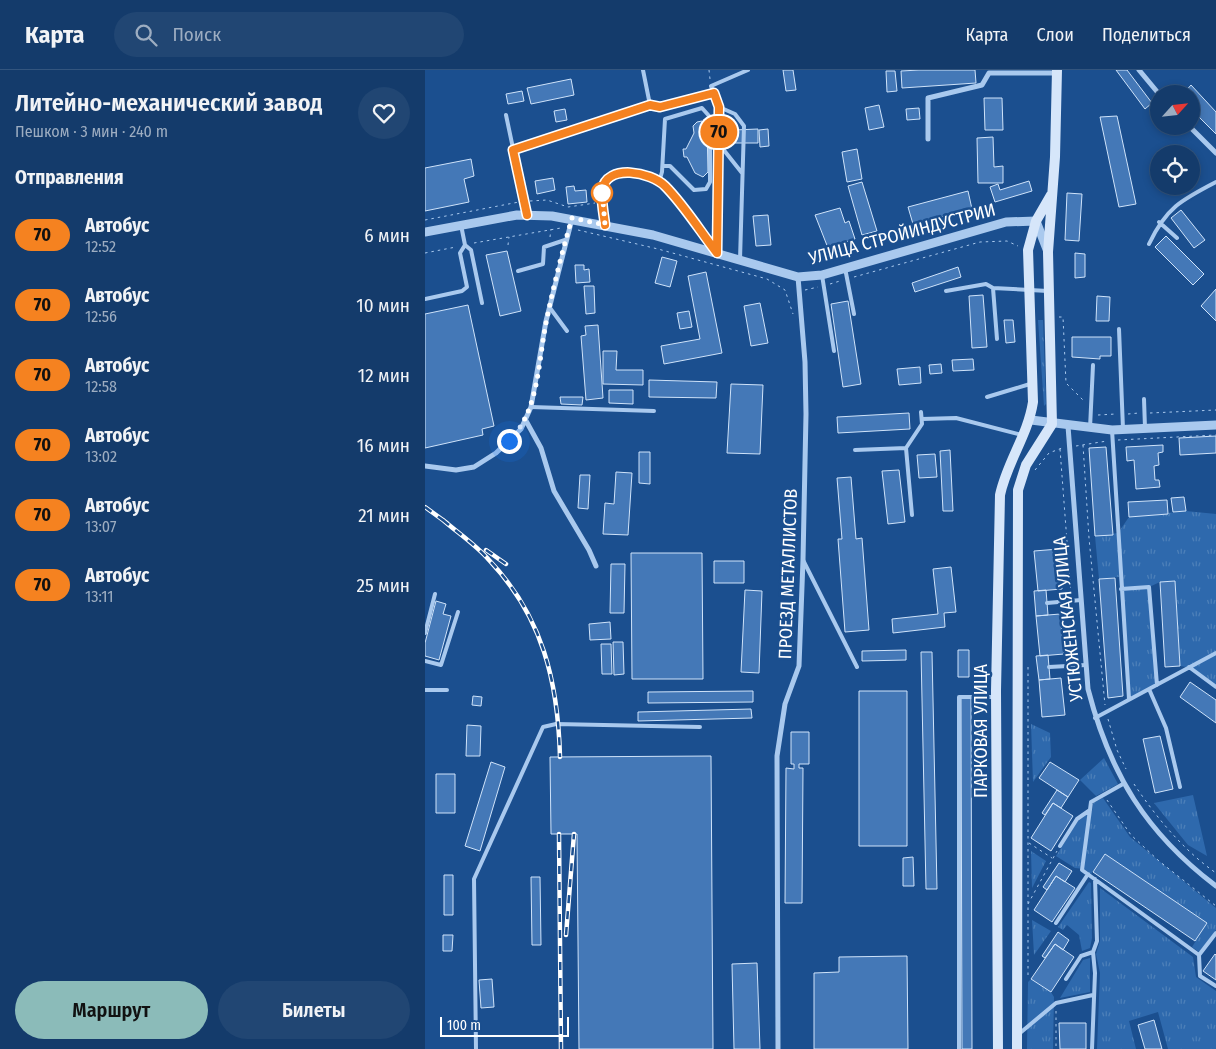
<!DOCTYPE html>
<html lang="ru">
<head>
<meta charset="utf-8">
<style>
  :root { --surface:#143b6b; --page:#214673; --text:#f1f3f6; --muted:#9dadc1; --line:#33557e; --accent:#8bbbb9 }
  body { margin:0; font-family:"Fira Sans Condensed",sans-serif; background:var(--page); color:var(--text); height:100vh; display:flex; flex-direction:column; font-size:19px; white-space:nowrap }
  * { box-sizing:border-box; margin:0 }
  p { font-size:16px; color:var(--muted) }
  .icon { flex:none; width:28px; height:28px; fill:none; stroke:currentColor; stroke-width:2; stroke-linecap:round; stroke-linejoin:round }
  .map { position:relative; flex:1; overflow:hidden }
  .drawer { display:flex; flex-direction:column; background:var(--surface); width:425px }
  .drawer>* { flex:none }
  .badge { padding:0 10px; border-radius:16px; font-size:18px; line-height:32px }
  .needle { width:32px; rotate:63deg }
  .tools { position:absolute; left:725px; top:15px; display:grid; gap:10px }
  .tools a { display:grid; place-items:center; width:50px; height:50px; border-radius:50%; background:var(--surface); box-shadow:0 2px 8px #0003,0 0 0 1px var(--line); font-size:25px }
  .scale { position:absolute; left:15px; bottom:12px; width:129px; box-sizing:border-box; padding-left:5px; border:2px solid #fff; border-top:0; font-size:14px; line-height:18px; white-space:nowrap; color:#fff; -webkit-text-stroke:4px #1b4f8f; paint-order:stroke }
  .you { position:absolute; width:25px; height:25px; margin:-12px; border:4px solid #fff; border-radius:50%; background:#1a73e8; box-shadow:0 0 0 8px #1a73e833 }
  .map>.badge { position:absolute; translate:-50% -50%; box-shadow:0 0 0 2px #fff }
  h2 { padding:0 15px; font-size:19px; line-height:45px }
  .round { display:grid; place-items:center; flex:none; width:52px; height:52px; border-radius:26px; background:var(--page) }
  .headline { display:flex; align-items:center; justify-content:space-between; height:85px; padding:0 15px }
  h1 { font-size:24px; font-weight:600; line-height:38px }
  .button { display:flex; gap:10px; margin-top:auto; padding:10px 15px }
  .button a { flex:1; height:58px; border-radius:30px; background:var(--accent); color:#111; font-size:20px; font-weight:600; line-height:58px; text-align:center }
  .button a+a { background:var(--page); color:var(--text) }
  ul { padding:0; list-style:none }
  li { display:flex; align-items:center; gap:15px; height:70px; padding:0 15px }
  li div { flex:1 }
  li b { display:block; font-size:19px }
  li em { font-style:normal }
  li .badge { min-width:55px; font-weight:700; text-align:center }
  header { display:flex; align-items:center; gap:30px; box-sizing:border-box; height:70px; padding:0 25px; background:var(--surface); border-bottom:1px solid var(--line) }
  header strong { font-size:24px }
  nav { display:flex; gap:28px; margin-inline-start:auto; font-size:18px }
  .search { width:350px; height:45px; background:var(--page); display:flex; align-items:center; gap:12px; box-sizing:border-box; padding:0 18px; border-radius:28px; color:var(--muted); font-size:19px }
  main { display:flex; flex:1; min-height:0 }
  .map>svg:first-child { display:block }
  .grass { fill:url(#grass-tufts) }
  .building { fill:#4478b7; stroke:#cfe3fa }
  .lines { fill:none; stroke-linecap:round; stroke-linejoin:round }
  .path { stroke:#a9c9ee; stroke-width:1; stroke-dasharray:2.5 4; stroke-linecap:butt }
  .service { stroke:#a9c9ee; stroke-width:4 }
  .minor { stroke:#a9c9ee; stroke-width:5 }
  .tertiary { stroke:#a9c9ee; stroke-width:9 }
  .secondary { stroke:#d6e6fa; stroke-width:10 }
  .rail-casing { stroke:#fff; stroke-width:4.5 }
  .rail { stroke:#1b4f8f; stroke-width:2.5; stroke-dasharray:8; stroke-linecap:butt }
  .line-casing { stroke:#fff; stroke-width:11 }
  .line { stroke:#f58220; stroke-width:8 }
  .walk { stroke:#fff; stroke-width:5; stroke-dasharray:0 9 }
  .stop-dot { fill:#fff; stroke:#f58220; stroke-width:2.5 }
  .labels { text-anchor:middle; stroke-width:5; stroke-linejoin:round; paint-order:stroke }
  .street-label { font-size:18px; fill:#fff; stroke:#1b4f8f }
</style>
</head>
<body>
<header>
<strong>Карта</strong>
<div class="search"><svg class="icon" aria-label="search" viewBox="0 0 24 24"><circle cx="10" cy="10" r="6"/><path d="M15 15l6 6"/></svg>Поиск</div>
<nav><a>Карта</a><a>Слои</a><a>Поделиться</a></nav>
</header>
<main>
<section class="drawer">
<div class="headline"><div><h1>Литейно-механический завод</h1><p>Пешком · 3 мин · 240 m</p></div><a class="round"><svg class="icon" aria-label="heart" viewBox="0 0 24 24"><path d="M12 20l-8-8c-3-5 5-10 8-4 3-6 11-1 8 4z"/></svg></a></div>
<h2>Отправления</h2>
<ul>
<li><span class="badge" style="background:#f58220;color:#111">70</span><div><b>Автобус</b><p>12:52</p></div><em>6 мин</em></li>
<li><span class="badge" style="background:#f58220;color:#111">70</span><div><b>Автобус</b><p>12:56</p></div><em>10 мин</em></li>
<li><span class="badge" style="background:#f58220;color:#111">70</span><div><b>Автобус</b><p>12:58</p></div><em>12 мин</em></li>
<li><span class="badge" style="background:#f58220;color:#111">70</span><div><b>Автобус</b><p>13:02</p></div><em>16 мин</em></li>
<li><span class="badge" style="background:#f58220;color:#111">70</span><div><b>Автобус</b><p>13:07</p></div><em>21 мин</em></li>
<li><span class="badge" style="background:#f58220;color:#111">70</span><div><b>Автобус</b><p>13:11</p></div><em>25 мин</em></li>
</ul>
<div class="button"><a>Маршрут</a><a>Билеты</a></div>
</section>
<div class="map">
<svg width="791" height="979" viewBox="0 0 791 979">
  <defs>
    <pattern id="grass-tufts" width="24" height="20" patternUnits="userSpaceOnUse" patternTransform="scale(1.25)"><rect width="24" height="20" fill="#2e69ad"/><path d="M3 7l-1-3M5 7V3M7 7l1-3M15 17l-1-3M17 17v-4M19 17l1-3" fill="none" stroke="#4d80b9"/></pattern>
  </defs>
  <rect width="100%" height="100%" fill="#1b4f8f"/>
  <path class="grass" d="M613 250H618L621 334 619 336Z
    M761 441 791 444V616L767 598 755 596 750 511 735 512 724 517 732 615 704 629 694 507 674 509 670 466 693 463 704 447Z
    M606 654 625 663 626 687 608 712Z
    M679 688 693 714 671 726 655 710Z
    M768 725 782 786 763 775 729 733Z
    M678 728 705 767 791 838V860L774 882 767 877 782 853 680 784 666 804 659 799 650 798 631 786 653 751 667 741 668 733Z
    M606 781 621 791 607 818Z
    M664 812 666 813 667 868 665 878 657 881 654 865 642 855 638 860 633 857Z
    M675 818 768 887 771 907 791 921V979H743L733 942 704 951 711 979H672L675 903 671 884 675 871Z
    M607 850 626 861 609 885Z
    M665 888V922L635 928 658 890Z
    M606 909 626 922 629 927 628 979H602L603 912Z"/>
  <path class="building" d="M358 0H368L371 20 361 21Z
    M494 0H550L551 13 477 18 476 1Z
    M691 0H702L727 33 720 39Z
    M461 1H470L472 21 462 22Z
    M146 9 149 25 106 34 102 18Z
    M766 15 791 42V64L766 39V24H758Z
    M97 21 99 31 83 34 81 24Z
    M559 28H577L578 60H560Z
    M454 35 459 57 444 60 440 38Z
    M494 38 495 49 482 50 481 39Z
    M140 39 142 50 131 52 129 41Z
    M692 46 711 134 694 137 675 47Z
    M277 51 282 56 283 102 278 107 270 103 262 87H259L258 79H261L269 63 268 56 272 52Z
    M333 59V73H310L309 60Z
    M343 59 344 76 335 77 334 60Z
    M568 67 569 97 578 96V113H553L552 68Z
    M432 79 437 109 422 112 417 82Z
    M46 89 49 106 39 109 44 132 0 141V98Z
    M128 108 130 120 112 124 110 111Z
    M604 111 607 121 570 132 565 117 573 114 575 120Z
    M437 112 452 161 437 165 423 116Z
    M149 116 150 121 161 120 162 132 143 134 141 117Z
    M543 121 547 139 488 154 483 137Z
    M642 123 657 124 654 171 640 170Z
    M415 138 420 153 424 151 430 169 403 178 390 145Z
    M756 140 780 170 769 178 746 148Z
    M343 145 346 175 331 176 328 146Z
    M741 166 779 204 768 215 730 177Z
    M82 181 96 241 75 246 61 185Z
    M650 183 660 184V207L650 208Z
    M237 187 252 191 245 217 230 213Z
    M150 195H159V200L164 199 165 212 151 213Z
    M533 197 536 207 490 222 487 213Z
    M281 202 297 283 239 294 236 276 275 269 263 206Z
    M159 216H169L170 243 161 244Z
    M791 219V251L776 236Z
    M558 225 562 277 547 278 544 226Z
    M672 226 685 227 684 251H671Z
    M423 231 436 314 418 317 406 234Z
    M335 233 343 273 326 276 319 236Z
    M43 235 69 356 57 359 58 365 0 378V244Z
    M264 241 267 257 255 259 252 243Z
    M579 250H588L590 272 581 273Z
    M173 255 178 328 161 330 156 266 161 265 160 256Z
    M647 267H686V286H675V289L647 287Z
    M178 281H192L191 300H218V315L178 314Z
    M548 289 549 300 528 301 527 290Z
    M516 294 517 303 505 304 504 295Z
    M495 297 496 313 474 315 472 299Z
    M224 310 292 312 291 328 224 327Z
    M306 314 338 315 335 384 302 383Z
    M184 320H208V334L184 333Z
    M135 327H158L157 335 136 334Z
    M484 343 485 359 413 363 412 347Z
    M791 366V383L755 385 754 368Z
    M738 375V382L733 383 734 395 729 396 730 410H734L735 417 711 419 709 390 702 391 701 377Z
    M681 377 688 465 670 466 664 378Z
    M525 380 528 441H518L515 381Z
    M214 382H225V414L214 413Z
    M510 384 512 407 494 408 492 385Z
    M474 400 480 452 463 454 457 401Z
    M191 402 207 403 203 465 178 464 180 433 189 434Z
    M155 405H165L163 439 153 438Z
    M426 407 431 469 437 468 444 560 420 562 413 469H417L412 408Z
    M759 427 761 441 748 442 746 428Z
    M742 430 743 444 704 447 703 432Z
    M634 479 637 519 613 521 609 481Z
    M206 483H277L278 609H207Z
    M289 491H319V513H289Z
    M186 494H200L199 543H185Z
    M526 497 531 542 519 543 520 557 468 563 467 549 513 544 508 499Z
    M690 508 698 626 683 628 674 509Z
    M750 511 755 596 740 597 735 512Z
    M320 520 337 521 334 603 316 602Z
    M621 520 623 545 611 546 609 521Z
    M11 531 21 534 18 544 26 546 14 590 0 586V573Z
    M635 544 639 584 615 586 611 546Z
    M185 552 186 569 165 570 164 554Z
    M188 572H198L199 604 189 605Z
    M176 574H186L187 604H177Z
    M481 580V590L437 591V581Z
    M533 580H544V607H533Z
    M496 582H507L512 819H501Z
    M623 585 625 609 614 610 611 586Z
    M636 608 640 645 617 647 614 610Z
    M765 612 791 630V653L755 627Z
    M328 621V632L223 633V622Z
    M434 621H482V776H434Z
    M48 626 57 627 56 636 47 635Z
    M536 628H546L547 979H537Z
    M326 639 327 648 213 651V642Z
    M42 655 56 656 55 686H41Z
    M366 662H384V694H374V698H378L377 833H360L361 698 369 699V694H366Z
    M735 666 748 719 730 723 718 669Z
    M286 686 288 979H154L152 764H126L125 687Z
    M66 692 80 697 55 781 40 776Z
    M625 692 654 710 643 727 614 708Z
    M11 704H30V743H11Z
    M632 720 643 727 636 738 628 733 620 745 617 743Z
    M628 733 648 746 626 781 606 768Z
    M680 784 782 853 770 871 668 802Z
    M488 787 489 816H478V788Z
    M634 793 647 801 640 812 631 806 622 820 618 817Z
    M19 805H28V845H19Z
    M631 806 650 818 627 852 609 840Z
    M106 807H115L116 875H107Z
    M633 862 644 870 638 880 630 874 620 888 617 886Z
    M18 865H28L27 881H18Z
    M630 874 649 887 626 922 606 909Z
    M790 884 791 885V910L778 901Z
    M482 886 483 979H389V903L414 902V887Z
    M332 893 335 979H309L307 894Z
    M67 909 69 937 56 938 54 910Z
    M729 950 737 979H720L713 955Z
    M634 953H661V979H635Z"/>
  <g class="lines">
    <path class="path" d="M284 0 285 9
      M105 131 122 130 143 137 170 133
      M0 150 94 132
      M153 160 233 179 342 209 360 220 368 244
      M125 167 126 159
      M49 173 136 158
      M83 175 84 167
      M0 183 31 177
      M429 207 555 172 582 171 593 176
      M405 214 415 211
      M380 220 393 217
      M634 247H638L641 313 659 331
      M725 343 791 340
      M703 344 714 343
      M673 345 691 344
      M693 370 791 365
      M658 375 664 468 680 635
      M651 376 682 371
      M635 379 646 525
      M610 400 624 383 637 378
      M647 536 652 589
      M603 597V906
      M683 649 692 680 701 699
      M709 714C731 747 758 780 791 803
      M682 730 706 765 734 791 791 836
      M604 773 627 788
      M603 834 632 781
      M631 941V979"/>
    <path class="service" d="M218 0 225 35
      M294 37 310 44 319 56 315 190
      M81 45 102 145
      M294 74 317 103
      M88 79 225 35 235 37 289 23
      M234 112 237 102 240 49 277 38 285 47V112L281 119 269 120 245 96H238
      M734 152 752 168
      M36 155 40 175 46 180 57 233
      M179 155C179 145 176 131 177 121 181 93 225 103 239 115 255 129 277 163 291 182
      M724 174C741 138 756 130 791 112
      M292 183 294 37 286 16 323 0
      M420 198 429 244
      M93 201 118 194 119 177 140 170
      M397 205 409 281
      M521 221 561 214 568 218
      M0 229 37 221 42 217 35 183 40 175
      M125 238 142 261
      M694 259 698 359
      M572 269 568 218 623 221
      M562 327 605 314
      M719 329 720 358
      M106 337 229 341
      M497 349 531 348 597 365
      M665 358 668 295
      M687 360 704 629
      M430 380 481 378
      M487 445 481 378 497 354 496 342
      M378 490 432 597
      M696 519 724 517 732 615
      M622 533 656 530
      M0 563 10 524
      M0 591 16 595 33 542
      M624 597 661 595
      M764 597 791 617
      M724 619 741 658 755 717
      M0 620H22
      M670 648 791 583
      M698 714 666 732 657 800 774 885 775 906 791 916
      M635 776 652 749 665 740
      M631 853 663 804
      M774 885 791 863
      M641 909 656 886 668 882
      M595 963 631 933 668 925
      M51 979 49 809 118 657 131 654 275 657
      M534 979V627H569
      M667 979 670 903 668 882 672 871 670 809"/>
    <path class="minor" d="M714 0 734 24
      M764 56 791 83
      M503 69V28L557 15 564 3H632
      M100 349 116 378 129 421 164 480 171 496
      M643 356 663 619C685 704 721 763 791 816
      M0 396 31 400 49 397 71 383 96 359 106 337 121 251 147 149
      M353 979 352 686 360 634 374 596 378 490 381 344 380 292 373 207"/>
    <path class="tertiary" d="M0 162 92 145 127 146 228 165 373 207 397 205 581 152 611 151 623 182
      M606 350 687 360 791 355"/>
    <path class="secondary" d="M573 979 571 621 575 425C582 392 603 365 608 332L603 180 611 151 626 125
      M592 979 593 420 601 395 627 354 623 182 630 87 632 0"/>
    <defs>
      <path id="rail" d="M0 437 22 453
        M18 450C33 463 51 475 64 490 118 547 133 612 135 687
        M61 480 81 494
        M134 764 136 979
        M141 865 149 764"/>
    </defs>
    <use href="#rail" class="rail-casing"/>
    <use href="#rail" class="rail"/>
  </g>
  <g class="lines">
    <defs>
      <path id="line" d="M102 145 88 80 225 35 235 37 289 23 294 37 292 183C275 161 259 135 240 116 226 102 182 93 177 120 176 131 179 145 180 155"/>
    </defs>
    <use href="#line" class="line-casing"/>
    <use href="#line" class="line"/>
    <path class="walk" d="M84 371C114 341 113 293 121 253 128 218 137 182 147 148L180 155 177 120V123"/>
  </g>
  <circle class="stop-dot" cx="177" cy="123" r="10"/>
  <g class="labels">
    <g class="street-label">
      <text transform="translate(477 164) rotate(-15)" y="6">УЛИЦА СТРОЙИНДУСТРИИ</text>
      <text transform="translate(363 504) rotate(-88)" y="6">ПРОЕЗД МЕТАЛЛИСТОВ</text>
      <text transform="translate(643 549) rotate(-96)" y="6">УСТЮЖЕНСКАЯ УЛИЦА</text>
      <text transform="translate(556 661) rotate(-90)" y="6">ПАРКОВАЯ УЛИЦА</text>
    </g>
  </g>
</svg>
<div class="tools">
<a><svg class="needle" viewBox="-14 -14 28 28"><path d="M0-13l5 13h-10z" fill="#e53935"/><path d="M0 13l5-13h-10z" fill="#9dadc1"/></svg></a>
<a><svg class="icon" aria-label="locate" viewBox="0 0 24 24"><circle cx="12" cy="12" r="6"/><path d="M12 2v4M12 18v4M2 12h4M18 12h4"/></svg></a>
</div>
<div class="scale">100 m</div>
<div class="you" style="left:84px;top:371px"></div>
<b class="badge" style="left:294px;top:62px;background:#f58220;color:#111">70</b>
</div>
</main>
</body>
</html>
